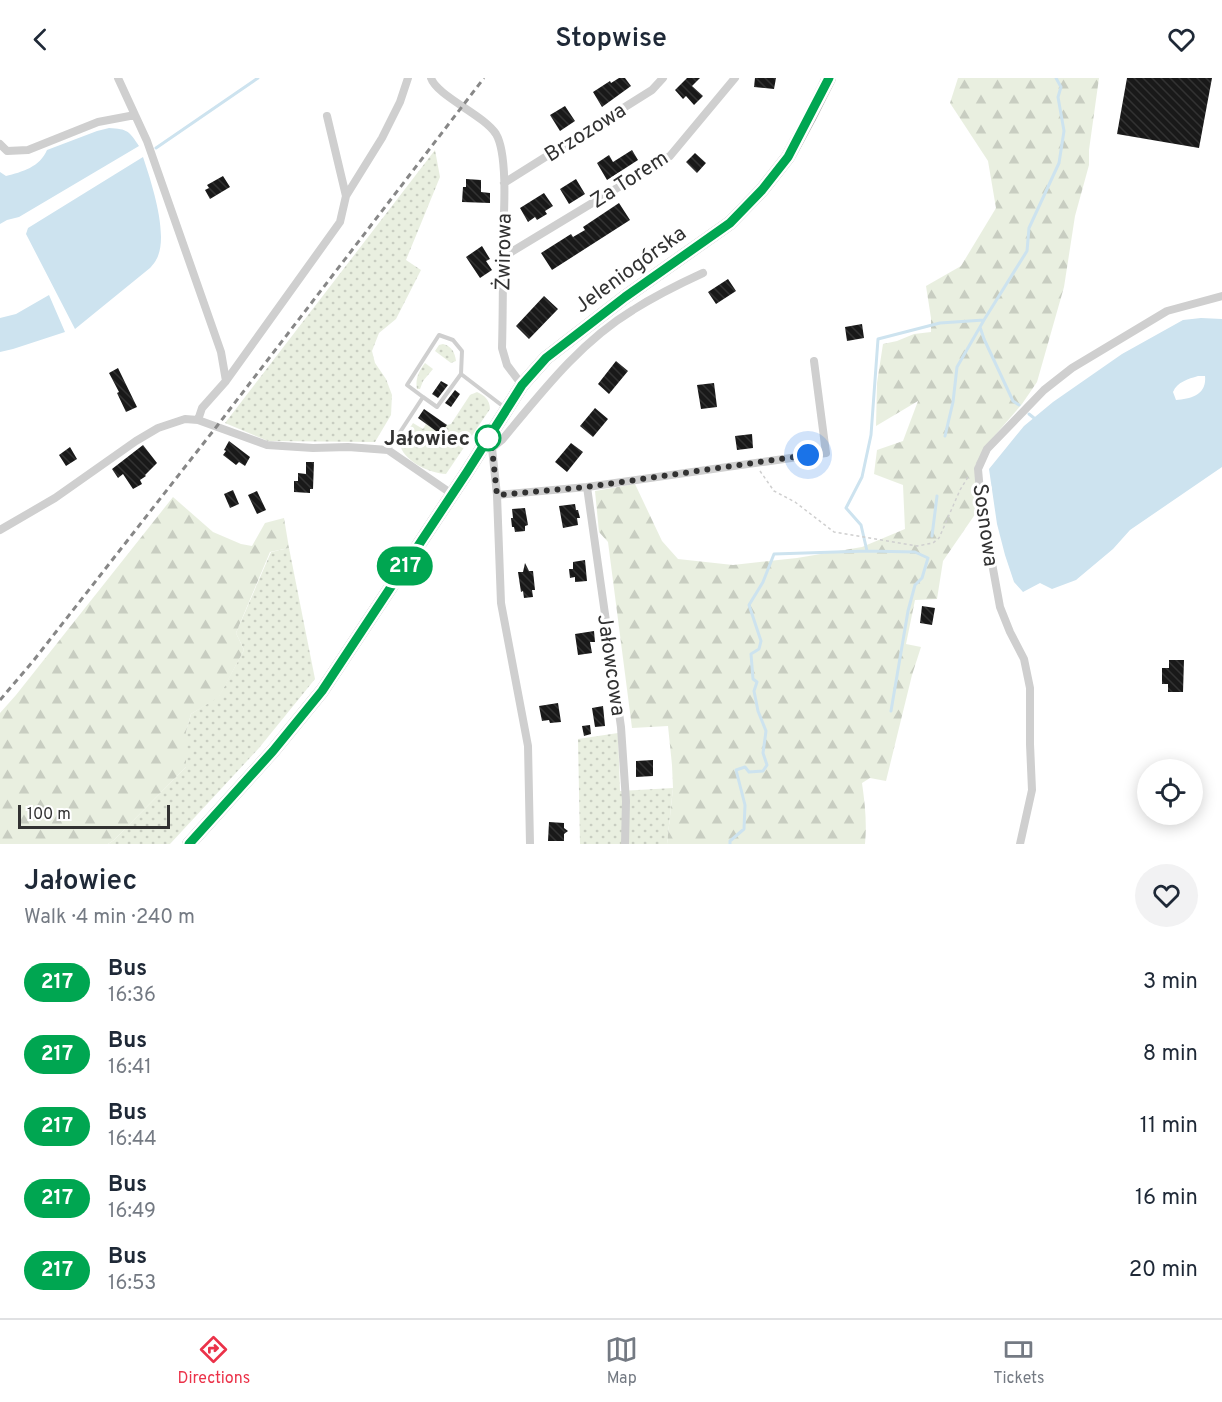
<!DOCTYPE html>
<html lang="en">
<head>
<meta charset="utf-8">
<style>
  :root { --surface:#fff; --page:#f2f2f3; --text:#1f2937; --muted:#747a83; --line:#e0e1e3; --accent:#eb3249 }
  body { margin:0; font-family:Overpass,sans-serif; background:var(--page); color:var(--text); height:100vh; display:flex; flex-direction:column; font-size:22px; white-space:nowrap }
  * { box-sizing:border-box; margin:0 }
  p { font-size:20px; color:var(--muted) }
  .icon { flex:none; width:33px; height:33px; fill:none; stroke:currentColor; stroke-width:2; stroke-linecap:round; stroke-linejoin:round }
  .map { position:relative; height:766px; overflow:hidden }
  .panel { display:flex; flex-direction:column; background:var(--surface); flex:1 }
  .panel>* { flex:none }
  .badge { padding:0 12px; border-radius:20px; font-size:21px; line-height:39px }
  .controls { position:absolute; left:1137px; top:681px; display:grid; gap:12px }
  .controls a { display:grid; place-items:center; width:66px; height:66px; border-radius:50%; background:var(--surface); box-shadow:0 3px 15px #0003; font-size:30px }
  .scale { position:absolute; left:18px; bottom:15px; width:152px; box-sizing:border-box; padding-left:6px; border:3px solid #323232; border-top:0; font-size:16px; line-height:21px; white-space:nowrap; color:#323232; -webkit-text-stroke:4px #fff; paint-order:stroke }
  .you { position:absolute; width:30px; height:30px; margin:-15px; border:4px solid #fff; border-radius:50%; background:#1a73e8; box-shadow:0 0 0 9px #1a73e833 }
  .map>.badge { position:absolute; translate:-50% -50%; box-shadow:0 0 0 3px #fff }
  .round { display:grid; place-items:center; flex:none; width:63px; height:63px; border-radius:32px; background:var(--page) }
  .summary { display:flex; align-items:center; justify-content:space-between; height:102px; padding:0 24px }
  h1 { font-size:28px; font-weight:600; line-height:45px }
  ul { padding:0; list-style:none }
  li { display:flex; align-items:center; gap:18px; height:72px; padding:0 24px }
  li div { flex:1 }
  li b { display:block; font-size:22px }
  li em { font-style:normal }
  li .badge { min-width:66px; font-weight:700; text-align:center }
  header { display:flex; justify-content:space-between; align-items:center; height:78px; padding:0 24px; background:var(--surface); font-size:27px; font-weight:600 }
  .tabs { display:flex; justify-content:space-around; align-items:center; height:84px; border-top:2px solid var(--line); background:var(--surface); font-size:16px; color:var(--muted) }
  .tabs a { display:grid; justify-items:center; gap:3px }
  .tabs .on { color:var(--accent) }
  .map>svg:first-child { display:block }
  .grass { fill:url(#grass-dots) }
  .forest { fill:url(#forest-firs) }
  .water { fill:#cde3ef; fill-rule:evenodd }
  .lines { fill:none; stroke-linecap:round; stroke-linejoin:round }
  .stream { stroke:#cde3ef; stroke-width:3 }
  .building { fill:url(#building-back-hatch) }
  .path { stroke:#cfcfcf; stroke-width:1.5; stroke-dasharray:3 3; stroke-linecap:butt }
  .lane { stroke:#cfcfcf; stroke-width:4 }
  .street { stroke:#cfcfcf; stroke-width:8 }
  .primary { stroke:#aaa; stroke-width:14 }
  .rail { stroke:#878787; stroke-width:3; stroke-dasharray:6 4.5; stroke-linecap:butt }
  .line-casing { stroke:#fff; stroke-width:14 }
  .line { stroke:#00a651; stroke-width:9 }
  .walk { stroke:#323232; stroke-width:6; stroke-dasharray:0 10.8 }
  .stop-dot { fill:#fff; stroke:#00a651; stroke-width:3 }
  .labels { text-anchor:middle; stroke-width:6; stroke-linejoin:round; paint-order:stroke }
  .street-label { font-size:21px; fill:#323232; stroke:#fff }
  .stop-label { font-size:21px; font-weight:bold; fill:#323232; stroke:#fff; text-anchor:end }
</style>
</head>
<body>
<header><svg class="icon" aria-label="back" viewBox="0 0 24 24"><path d="M15 5l-7 7 7 7"/></svg>Stopwise<svg class="icon" aria-label="heart" viewBox="0 0 24 24"><path d="M12 20l-8-8c-3-5 5-10 8-4 3-6 11-1 8 4z"/></svg></header>
<div class="map">
<svg width="1222" height="766" viewBox="0 0 1222 766">
  <defs>
    <pattern id="grass-dots" width="8" height="8" patternUnits="userSpaceOnUse" patternTransform="scale(1.5)"><rect width="8" height="8" fill="#e9efe0"/><path d="M2 2h.1M6 6h.1" fill="none" stroke="#c8cdc1" stroke-width="1.8" stroke-linecap="round"/></pattern>
    <pattern id="forest-firs" width="22" height="20" patternUnits="userSpaceOnUse" patternTransform="scale(1.5)"><rect width="22" height="20" fill="#e9efe0"/><path d="M5 1l3.5 6h-7zM16 11l3.5 6h-7z" fill="#c8cdc1"/></pattern>
    <pattern id="building-back-hatch" width="6" height="6" patternUnits="userSpaceOnUse" patternTransform="scale(1.5)"><rect width="6" height="6" fill="#191919"/><path d="M-1 5l2 2M0 0l6 6M5-1l2 2" fill="none" stroke="#323232"/></pattern>
  </defs>
  <rect width="100%" height="100%" fill="#fff"/>
  <path class="grass" d="M435 72 440 99 406 182 421 192 396 241 379 255 372 273 375 285 386 301 392 317 391 337 375 364 268 363 225 345Z
    M443 266C452 268 455 275 456 283L451 285 435 273 439 267Z
    M425 285 433 291 423 303 420 311H417C415 301 419 293 425 285Z
    M477 314C484 317 490 322 490 331L446 396C431 396 401 382 400 365L413 345 423 351 426 346 440 356 447 347 451 346 470 317Z
    M289 470 315 601 259 670 170 766H108L114 762 186 689V654L191 636 219 618 244 572 236 555 271 474Z
    M618 655 620 713 673 710 667 766H580L578 661Z"/>
  <path class="forest" d="M958 0H1099L1089 72V87L1075 138 1064 209 1037 304 1022 326 984 370 975 388 978 432 943 483 937 521 915 522 906 566 921 569 912 597 886 703 870 700 862 705C865 726 867 745 865 766H667L673 710 672 687 668 648 632 650 608 464 599 454 595 413 635 406 662 463 678 481 733 487 797 480 862 469 905 451 903 407 874 396 877 372 903 363 918 323 876 348 877 305 883 266 897 263 914 256 931 254V240L926 208 961 188 996 130 988 83 950 25Z
    M173 419 213 454 241 466 252 468 265 445 284 440 289 470 270 474 236 555 244 572 219 619 191 636 186 654V689L114 762 108 766H0V635L16 617Z"/>
  <path class="water" d="M109 50C128 51 129 53 139 68L19 139 7 142 0 146V94L6 98C22 94 40 89 47 72L97 53Z
    M143 79C151 103 170 159 156 182 156 183 151 189 150 190L75 251 26 156 28 150Z
    M49 217 65 254 13 271 0 274V240L16 236Z
    M1201 240 1222 241V389L1130 452 1113 471 1076 502 1052 511 1040 505 1023 514 1014 504 1005 477 997 446 989 391 1024 348 1053 324 1122 276 1183 242ZM1198 298H1205C1207 317 1191 321 1176 322L1173 314C1177 304 1188 301 1198 298Z"/>
  <g class="lines">
    <path class="stream" d="M156 70 258 0
      M980 249 984 261 1013 323 1019 327
      M1029 336 1034 340
      M945 358 953 324 957 289 984 242
      M932 458 937 418
      M867 473 915 474 928 480 922 500 915 507 908 533 891 633
      M730 766V763L744 751 745 727 736 692 745 689 749 694 763 693 767 687 763 675 766 653 758 633 754 613 757 604 753 601 751 576 759 571 761 563 749 527 763 504 774 476 867 473 861 447 846 430 862 399 871 357 878 261 940 245 984 242 1027 173 1029 150 1059 85 1064 53 1058 19 1061 9 1056 0"/>
  </g>
  <path class="building" d="M619 0H625L631 8 602 29 593 14 610 3 611 5Z
    M687 0H700L692 8 703 18 694 27 686 18 683 21 675 12Z
    M755 0H776L774 11 754 9Z
    M1127 0H1212L1199 70 1117 56Z
    M565 28 575 43 560 53 550 37Z
    M632 72 638 82 607 102 597 85 609 77 613 84Z
    M695 75 706 85 697 95 686 84Z
    M223 98 230 109 210 121 205 112 209 110 207 107Z
    M466 101 481 102V114L490 115V125L462 124 463 109H466Z
    M576 101 585 116 569 126 560 111Z
    M544 115 553 128 545 133 547 136 537 142 535 139 528 144 520 130Z
    M619 125 630 142 552 192 541 175 571 156 573 159 585 152 583 149Z
    M482 168 490 181 486 183 492 192 480 200 466 179Z
    M728 201 736 213 716 226 708 214Z
    M544 218 558 231 529 261 516 248Z
    M862 246 864 260 847 263 845 249Z
    M616 283 628 293 609 316 598 306Z
    M118 290 137 329 126 334 117 315 119 314 109 295Z
    M441 303 448 307 438 320 432 316Z
    M714 305 717 329 701 331 697 307Z
    M455 312 460 316 451 329 445 325Z
    M595 330 608 341 593 359 580 348Z
    M424 331 447 347 440 356 418 340Z
    M752 356 753 370 737 372 735 358Z
    M229 363 250 379 245 388 239 384 236 387 223 377 226 373 224 372Z
    M571 365 583 374 567 394 555 384Z
    M143 367 157 385 145 397 146 398 140 402 142 406 133 411 123 396 118 400 112 391Z
    M70 369 77 381 66 388 59 377Z
    M306 384H314L313 411H310V415L294 414V403H298V395L306 396Z
    M233 412 239 426 230 430 224 416Z
    M257 413 266 432 257 436 248 417Z
    M575 426 576 432H578L580 440H577L578 447 563 450 559 428Z
    M525 430 528 447 525 448V453L515 454 514 449H512L511 440H513L512 431Z
    M585 482 587 503 575 504V499L570 500 569 491H573V484Z
    M525 485 529 493H533L535 512H532L533 519 524 520 523 513 521 514 518 494H523Z
    M922 528 935 530 932 547 920 545Z
    M594 553 595 564H590L592 575 578 577 575 556Z
    M1169 582H1184L1183 614H1168V606H1162V590H1169Z
    M558 625 561 644 550 645 549 642 542 643 539 628Z
    M603 628 605 648 595 649 592 630Z
    M590 647 591 656 584 658 582 648Z
    M653 682V698L636 699V683Z
    M549 744 564 745V750L568 753 564 756V763H548Z"/>
  <g class="lines">
    <path class="path" d="M760 393 774 413 795 424 834 454 917 468 933 465 939 460 960 412 968 399"/>
    <path class="lane" d="M423 319 407 307 439 257 453 262 462 273 461 296
      M389 371 423 319 437 329 461 296 504 329"/>
    <path class="street" d="M118 0 147 63 221 274 226 303 202 330 198 342
      M431 0C437 18 484 37 496 56 508 76 504 136 503 160 503 197 503 234 502 270L507 287 522 307
      M0 66 7 73 28 72 98 44 135 37
      M504 105 652 12 663 0
      M346 118 382 60 400 24 408 0
      M503 179 670 78 735 0
      M226 303 340 144 346 118 327 38
      M488 361 492 370 497 417 501 525 528 668 530 766
      M492 370 502 362C541 315 580 264 633 232 655 218 679 206 703 195
      M587 409 826 375 814 283
      M497 417 587 409 621 649 626 723 625 766
      M0 452 55 420 136 363 158 350 185 341 198 342 267 367 313 370 348 369 388 372 452 416
      M1020 766 1032 712 1030 666V610L1024 581 1010 554 1000 529 981 425 978 391 987 371 1044 312 1072 290 1167 233 1222 218"/>
    <path class="primary" d="M189 766 273 673 322 613 467 394 522 307 546 280 625 219 730 145 762 112 788 79 809 40 829 0"/>
    <path class="rail" d="M0 622 34 582 217 348 484 0"/>
  </g>
  <g class="lines">
    <defs>
      <path id="line" d="M189 766 273 673 322 613 467 394 522 307 546 280 625 219 730 145 762 112 788 79 829 0"/>
    </defs>
    <use href="#line" class="line-casing"/>
    <use href="#line" class="line"/>
    <path class="walk" d="M488 360 492 370 497 417 587 409 808 377"/>
  </g>
  <circle class="stop-dot" cx="488" cy="360" r="12"/>
  <g class="labels">
    <g class="street-label">
      <text transform="translate(585 54) rotate(-32)" y="7">Brzozowa</text>
      <text transform="translate(629 101) rotate(-33)" y="7">Za Torem</text>
      <text transform="translate(503 174) rotate(-89)" y="7">Żwirowa</text>
      <text transform="translate(630 191) rotate(-36)" y="7">Jeleniogórska</text>
      <text transform="translate(986 447) rotate(82)" y="7">Sosnowa</text>
      <text transform="translate(612 587) rotate(82)" y="7">Jałowcowa</text>
    </g>
    <g class="stop-label">
      <text x="470" y="367">Jałowiec</text>
    </g>
  </g>
</svg>
<div class="controls">
<a><svg class="icon" aria-label="locate" viewBox="0 0 24 24"><circle cx="12" cy="12" r="6"/><path d="M12 2v4M12 18v4M2 12h4M18 12h4"/></svg></a>
</div>
<div class="scale">100 m</div>
<div class="you" style="left:808px;top:377px"></div>
<b class="badge" style="left:405px;top:488px;background:#00a651;color:#fff">217</b>
</div>
<section class="panel">
<div class="summary"><div><h1>Jałowiec</h1><p>Walk · 4 min · 240 m</p></div><a class="round"><svg class="icon" aria-label="heart" viewBox="0 0 24 24"><path d="M12 20l-8-8c-3-5 5-10 8-4 3-6 11-1 8 4z"/></svg></a></div>
<ul>
<li><span class="badge" style="background:#00a651;color:#fff">217</span><div><b>Bus</b><p>16:36</p></div><em>3 min</em></li>
<li><span class="badge" style="background:#00a651;color:#fff">217</span><div><b>Bus</b><p>16:41</p></div><em>8 min</em></li>
<li><span class="badge" style="background:#00a651;color:#fff">217</span><div><b>Bus</b><p>16:44</p></div><em>11 min</em></li>
<li><span class="badge" style="background:#00a651;color:#fff">217</span><div><b>Bus</b><p>16:49</p></div><em>16 min</em></li>
<li><span class="badge" style="background:#00a651;color:#fff">217</span><div><b>Bus</b><p>16:53</p></div><em>20 min</em></li>
</ul>
</section>
<nav class="tabs">
<a class="on"><svg class="icon" aria-label="directions" viewBox="0 0 24 24"><path d="M12 3l9 9-9 9-9-9zM9 14v-3h6M13 9l2 2-2 2"/></svg>Directions</a>
<a><svg class="icon" aria-label="map" viewBox="0 0 24 24"><path d="M3 6l6-2 6 2 6-2v14l-6 2-6-2-6 2zM9 4v14M15 6v14"/></svg>Map</a>
<a><svg class="icon" aria-label="tickets" viewBox="0 0 24 24"><path d="M3 7h18v10H3zM15 7v10"/></svg>Tickets</a>
</nav>
</body>
</html>
